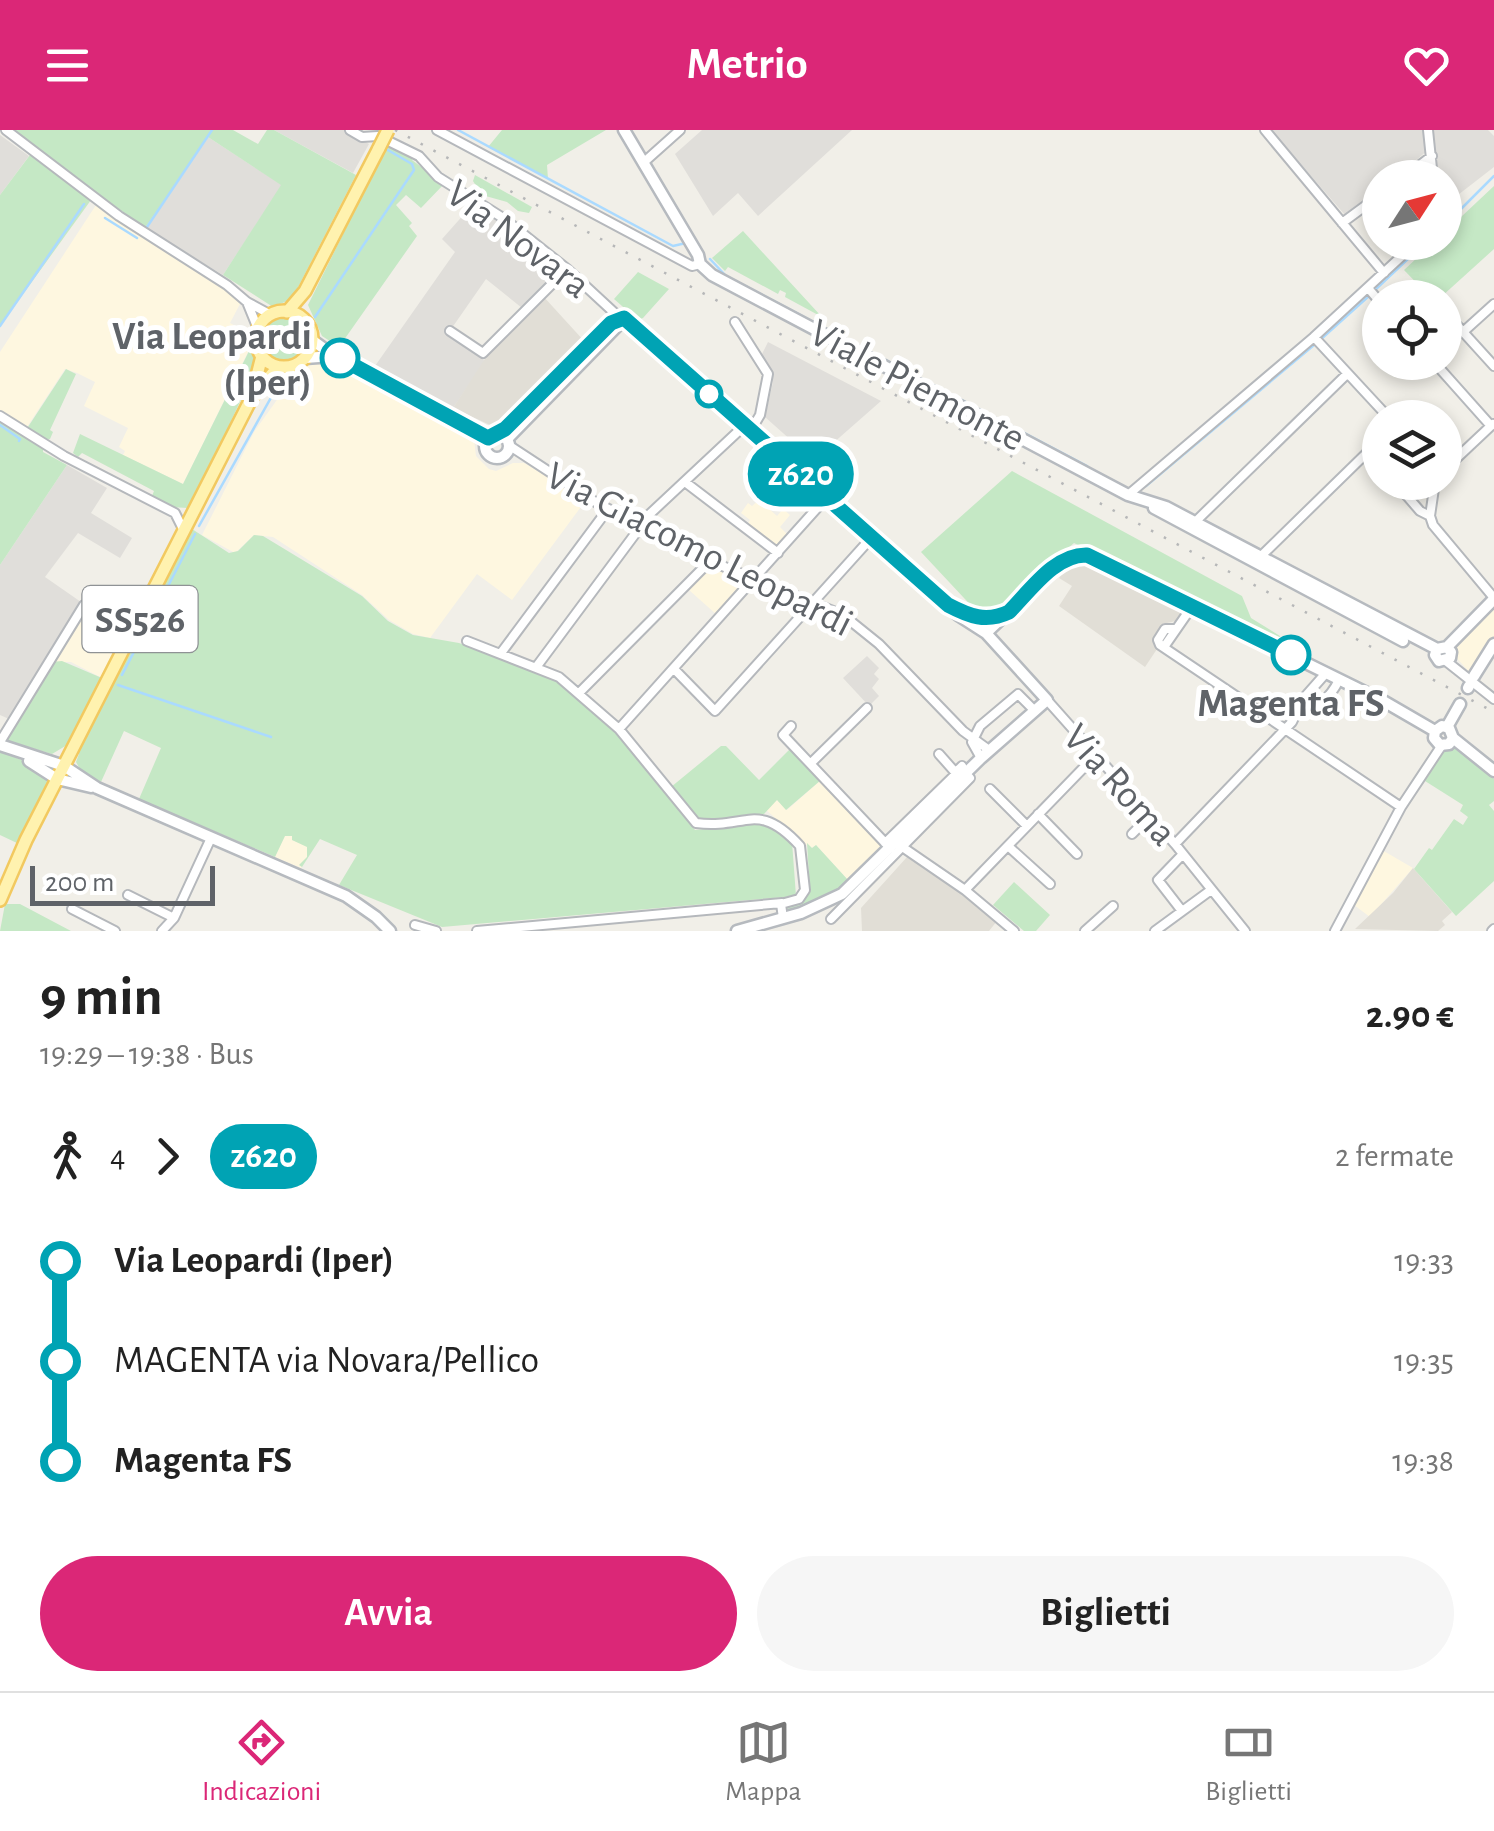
<!DOCTYPE html>
<html lang="it">
<head>
<meta charset="utf-8">
<style>
  :root { --surface:#fff; --page:#f6f6f6; --text:#222; --muted:#767676; --line:#e0e0e0; --accent:#db2777 }
  body { margin:0; font-family:"Alegreya Sans",sans-serif; background:var(--page); color:var(--text); height:100vh; display:flex; flex-direction:column; font-size:38px; white-space:nowrap }
  * { box-sizing:border-box; margin:0 }
  p { font-size:32px; color:var(--muted) }
  .icon { flex:none; width:55px; height:55px; fill:none; stroke:currentColor; stroke-width:2; stroke-linecap:round; stroke-linejoin:round }
  .map { position:relative; height:801px; overflow:hidden }
  .drawer { display:flex; flex-direction:column; background:var(--surface); flex:1 }
  .drawer>* { flex:none }
  .badge { padding:0 20px; border-radius:32px; font-size:35px; line-height:65px }
  .needle { width:65px; rotate:54deg }
  .fabs { position:absolute; left:1362px; top:30px; display:grid; gap:20px }
  .fabs a { display:grid; place-items:center; width:100px; height:100px; border-radius:50%; background:var(--surface); box-shadow:0 5px 15px #0003; font-size:50px }
  .scale { position:absolute; left:30px; bottom:25px; width:185px; box-sizing:border-box; padding-left:10px; border:5px solid #5f6368; border-top:0; font-size:28px; line-height:35px; white-space:nowrap; color:#5f6368; -webkit-text-stroke:8px #fff; paint-order:stroke }
  .map>.badge { position:absolute; translate:-50% -50%; box-shadow:0 0 0 5px #fff }
  .legs { display:flex; align-items:center; gap:15px; height:110px; padding:0 40px; font-size:32px }
  .legs p { margin-inline-start:auto }
  .headline { display:flex; align-items:center; justify-content:space-between; height:170px; padding:0 40px }
  h1 { font-size:55px; font-weight:700; line-height:75px }
  .cta { display:flex; gap:20px; margin-top:auto; padding:20px 40px }
  .cta a { flex:1; height:115px; border-radius:60px; background:var(--accent); color:#fff; font-size:40px; font-weight:700; line-height:115px; text-align:center }
  .cta a+a { background:var(--page); color:var(--text) }
  ul { padding:0 40px; list-style:none }
  li { display:flex; align-items:center; gap:35px; height:100px; font-size:38px }
  li i { display:grid; place-items:center; width:15px; height:100%; margin:0 12px; background:currentColor }
  li i::after { content:''; width:25px; height:25px; margin:-12px; border:8px solid; border-radius:50%; background:var(--surface) }
  li p { margin-inline-start:auto }
  li:first-child i { background:linear-gradient(#0000 50%,currentColor 0) }
  li:last-child i { background:linear-gradient(currentColor 50%,#0000 0) }
  header { display:flex; justify-content:space-between; align-items:center; height:130px; padding:0 40px; background:var(--accent); color:#fff; font-size:45px; font-weight:700 }
  .tab-bar { display:flex; justify-content:space-around; align-items:center; height:140px; border-top:2px solid var(--line); background:var(--surface); font-size:28px; color:var(--muted) }
  .tab-bar a { display:grid; justify-items:center; gap:5px }
  .tab-bar .on { color:var(--accent) }
  .map>svg:first-child { display:block }
  .commercial { fill:#fef7e0 }
  .industrial { fill:#e0deda }
  .education { fill:#e1ded6 }
  .green { fill:#c5e8c5 }
  .lines { fill:none; stroke-linecap:round; stroke-linejoin:round }
  .stream { stroke:#aadaff; stroke-width:2.5 }
  .street-casing { stroke:#b5b8bc; stroke-width:12 }
  .secondary-casing { stroke:#b6babf; stroke-width:15 }
  .primary-casing { stroke:#f2c960; stroke-width:16 }
  .street { stroke:#fff; stroke-width:8 }
  .secondary { stroke:#fff; stroke-width:10 }
  .primary { stroke:#fff2af; stroke-width:11 }
  .rail { stroke:#b6b7b8; stroke-width:2.5; stroke-dasharray:2.5 12; stroke-linecap:butt }
  .primary-bridge-casing { stroke:#f2c960; stroke-width:16; stroke-linecap:butt }
  .primary-bridge { stroke:#fff2af; stroke-width:11 }
  .line-1-casing { stroke:#fff; stroke-width:22 }
  .line-1 { stroke:#00a3b4; stroke-width:15 }
  .stop-1-dot { fill:#fff; stroke:#00a3b4; stroke-width:5 }
  .labels { text-anchor:middle; stroke-width:10; stroke-linejoin:round; paint-order:stroke }
  .shield { fill:#fff; stroke:#8f9295; stroke-width:2.5 }
  .shield-label { font-size:38px; font-weight:bold; fill:#5f6368 }
  .street-label { font-size:40px; fill:#5f6368; stroke:#fff }
  .stop-label { font-size:40px; font-weight:bold; fill:#5f6368; stroke:#fff; text-anchor:end }
</style>
</head>
<body>
<header><svg class="icon" aria-label="menu" viewBox="0 0 24 24"><path d="M4 6h16M4 12h16M4 18h16"/></svg>Metrio<svg class="icon" aria-label="heart" viewBox="0 0 24 24"><path d="M12 20l-8-8c-3-5 5-10 8-4 3-6 11-1 8 4z"/></svg></header>
<div class="map">
<svg width="1494" height="801" viewBox="0 0 1494 801">
  <rect width="100%" height="100%" fill="#f1efe8"/>
  <path class="commercial" d="M96 75 228 161 240 174 230 193 249 203 250 218 183 354 123 325 125 321 119 317 128 298 84 276 95 252 77 243 65 239 25 300 0 284V222Z
    M309 231 383 255 438 287 474 309 476 326 489 339 496 341 513 333H524L586 370 512 470 477 444 430 508 413 504 389 490 362 465 273 407 254 405 235 423 202 405 254 302 294 246Z
    M759 370 777 386 783 379 790 385 780 397 787 404 778 417 747 395 750 390 741 383 748 373 752 376Z
    M712 436 741 450 743 455 717 485 689 460Z
    M1491 477 1494 479V506L1471 544 1455 526 1454 517Z
    M87 479 132 492 102 548 71 532H54Z
    M821 650 883 717 848 750 816 715 812 718 805 714 765 679 777 670 787 680Z
    M285 705 292 706V710L307 716V727L301 738 275 727Z
    M1382 720 1413 738 1370 787 1354 775Z"/>
  <path class="industrial" d="M274 0H345L369 14 353 43Z
    M702 0H852L758 86 738 63 713 86 675 24Z
    M1271 0H1425L1428 20 1396 47 1380 48V60L1345 85Z
    M1431 0H1488L1494 6V37L1445 75V48L1436 47 1437 30Z
    M0 5 29 26 0 65Z
    M208 7 282 55 223 145 145 98Z
    M474 73 517 103 516 110 520 114 527 111 561 139 522 178 486 149 447 205 485 231 451 281 375 236 455 122 442 109Z
    M768 212 881 271 815 329 811 328 765 287 773 252 772 244 761 226Z
    M67 335 107 358 91 383 132 408 120 428 78 403 45 447 81 472 9 589 0 585V435Z
    M867 526 879 538 874 544 879 549 872 558 879 566 869 576 843 548Z"/>
  <path class="education" d="M543 166 585 212 513 286 498 294 490 295 453 278 490 221Z
    M1074 430 1089 431 1183 481 1176 491 1162 494 1154 506 1157 519 1145 537 1059 476 1072 456 1059 448 1062 444 1058 438Z
    M907 727 956 759 997 791 989 801H862L861 778Z
    M1413 738 1452 782 1442 791 1445 795 1438 801 1355 799 1393 763Z"/>
  <path class="green" d="M11 0H233L258 14 267 0H274L356 45 292 169 273 177 223 145 281 55 208 7 145 98Z
    M502 0H606L547 35 548 49 488 17Z
    M388 13 413 27 412 30 444 54 421 78 406 65 396 75 412 93 409 96 417 106 339 217 322 206 308 175Z
    M30 25 91 70 0 196V65Z
    M475 45 532 77 529 83 518 81 507 72 482 65 473 51Z
    M1494 56V119L1441 167H1430L1404 140 1433 113 1445 112V102Z
    M743 101 821 186H820L785 167 786 163 780 160 778 164 728 137 725 141 712 128Z
    M638 142 669 159 643 188 638 190 614 169Z
    M261 209a22 22 0 1 1 44 0a22 22 0 1 1-44 0Z
    M250 219 255 228V239L193 374 188 378 170 377 152 366 154 361 82 323 78 327 73 323 80 304 183 354Z
    M66 239 76 244 50 300 53 302 50 309 46 310 26 300Z
    M0 290 43 317V322L67 335 0 435Z
    M1012 341 1242 466 1251 488 1280 506 1277 514 1074 413 997 481 978 483 921 422Z
    M192 399 229 423 238 421 254 405 263 406 362 466 388 491 413 505 459 513 561 551 615 599 695 700 768 693 792 712 796 766 442 797 339 755 357 725 320 709 302 737 299 735 307 727V717L292 710V706H285L275 727 139 669 161 618 124 601 101 652 81 641 76 632 79 624 76 622Z
    M62 531 102 548 67 615 52 624 4 610 51 532Z
    M721 616H726L759 650 791 618 821 650 786 680 777 670 764 684 699 691 671 657Z
    M1456 617 1494 649V671L1489 675 1494 681V751L1456 786 1414 739 1429 718 1432 720 1454 689 1463 695 1468 687 1460 681 1463 675 1425 651 1444 621Z
    M0 620C17 629 41 635 48 654L19 714 0 705Z
    M807 713 812 718 816 715 848 750 834 763 788 782 787 774 799 772 810 763Z
    M1014 752 1050 785 1036 801H1024L993 775Z
    M5 774H20L71 801H0Z"/>
  <g class="lines">
    <path class="stream" d="M458 0 673 116 686 113
      M105 88 137 108
      M1445 95 1494 46
      M147 97 212 0
      M710 129 726 146 1087 336
      M1376 159 1426 112
      M315 187 414 40 412 34 386 19
      M0 196 84 74
      M1320 210 1370 165
      M0 295 20 309 19 311
      M1146 356 1314 215
      M199 396 282 248
      M122 545 195 404
      M118 555 271 607"/>
    <defs>
      <path id="street" d="M6 0 119 86 227 155 247 172 271 185
        M350 0 362 7 378 6 419 26 438 47 503 88 567 139 620 188
        M437 0 692 136 700 134
        M1265 0 1384 143
        M1428 0 1433 48
        M643 33 680 0
        M1403 48 1432 26
        M1342 93 1380 65
        M1368 158 1380 172
        M247 172 258 199
        M1445 182 1494 236
        M735 192 768 244 760 285 751 300
        M450 201 483 223 567 139
        M1463 202 1494 174
        M1314 207 1389 288
        M1434 232 1491 296
        M0 286 64 326 175 383 184 401
        M510 316 597 373 710 431 843 485 879 514 963 601 989 620
        M1368 322 1380 336
        M1445 339 1493 294
        M685 352 778 423
        M1395 352 1420 381 1430 386 1433 395 1494 468
        M1128 365 1314 207 1417 112
        M1430 386 1435 352
        M1193 394 1347 244
        M638 395 745 295
        M1258 429 1380 310
        M1175 499H1165L1158 510 1160 515 1401 677
        M467 511 559 547 619 599 696 693C746 700 757 669 800 716L805 760 799 769 781 774 783 788
        M1164 517 1191 478
        M501 523 608 379
        M1446 531 1494 569
        M537 536 641 396
        M675 540 715 581 872 407
        M579 563 710 431
        M1047 570 1175 714 1245 801
        M1298 585C1317 580 1330 568 1339 550
        M791 596 783 605 890 718
        M619 599 827 367
        M0 612 84 475
        M939 624 955 642 960 638
        M981 628 972 612 980 596 1018 564 1035 581
        M811 633 867 578
        M990 659 1027 696
        M1038 684 1077 724
        M1132 704 1150 686
        M885 713 961 639
        M898 714 965 760 1014 801
        M1175 714 1292 592 1303 569 1326 543
        M1008 716 1050 754
        M965 760 1094 627
        M128 765 174 788
        M72 779 115 801
        M1182 781 1158 750 1183 724
        M831 789 970 648 960 638 962 636
        M415 795 436 801
        M162 801 174 788 211 708
        M477 801 782 773
        M1085 801 1113 776
        M1155 801 1211 760
        M1335 801 1401 677 1442 615
        M1492 801 1494 799"/>
      <path id="secondary" d="M624 0 698 125 700 134 712 145 1128 365 1166 377 1437 519
        M312 210 334 226 353 233 488 308
        M305 228 333 226
        M485 316a12 12 0 1 1 24 0a12 12 0 1 1-24 0Z
        M499 304 611 193 620 188 626 189 958 485 986 503 1047 570 981 628 842 764 801 783 737 801
        M507 309 624 189
        M1154 378 1403 511
        M962 482 989 489 1003 485
        M986 503 1062 431 1074 425H1087L1385 572 1435 601
        M1447 517 1451 522 1450 528 1439 531 1435 525 1437 519 1447 517 1494 469
        M1474 546 1494 514
        M1468 558 1469 556
        M1447 597 1460 574
        M1435 601 1442 596 1449 598 1453 608 1494 641
        M1435 601 1434 608 1440 615 1449 614 1453 608
        M0 615 64 636 97 658 346 766 376 787 390 801
        M29 631 57 649 91 657"/>
      <path id="primary" d="M256 209a28 28 0 1 1 56 0a28 28 0 1 1-56 0Z
        M287 182 305 161 379 18
        M255 264 278 237
        M0 770 26 710 251 269 262 226"/>
    </defs>
    <use href="#street" class="street-casing"/>
    <use href="#secondary" class="secondary-casing"/>
    <use href="#primary" class="primary-casing"/>
    <use href="#street" class="street"/>
    <use href="#secondary" class="secondary"/>
    <use href="#primary" class="primary"/>
    <path class="rail" d="M395 0 1494 582"/>
    <defs>
      <path id="primary-bridge" d="M379 18 388 0"/>
    </defs>
    <use href="#primary-bridge" class="primary-bridge-casing"/>
    <use href="#primary-bridge" class="primary-bridge"/>
  </g>
  <g class="lines">
    <defs>
      <path id="line-1" d="M340 228 488 308 505 299 611 193 624 188 948 475C969 486 986 493 1009 482 1030 461 1055 424 1087 425L1291 525"/>
    </defs>
    <use href="#line-1" class="line-1-casing"/>
    <use href="#line-1" class="line-1"/>
  </g>
  <g class="stop-1-dot">
    <circle cx="340" cy="228" r="18"/>
    <circle cx="709" cy="264" r="12"/>
    <circle cx="1291" cy="525" r="18"/>
  </g>
  <g class="labels">
    <rect class="shield" x="82.5" y="456" width="115" height="66" rx="8"/>
    <g class="shield-label">
      <text x="140" y="502">SS526</text>
    </g>
    <g class="street-label">
      <text transform="translate(519 108) rotate(37)" y="14">Via Novara</text>
      <text transform="translate(918 254) rotate(28)" y="14">Viale Piemonte</text>
      <text transform="translate(700 418) rotate(27)" y="14">Via Giacomo Leopardi</text>
      <text transform="translate(1121 654) rotate(48)" y="14">Via Roma</text>
    </g>
    <g class="stop-label">
      <text x="312" y="219">Via Leopardi<tspan x="312" dy="46">(Iper)</tspan></text>
      <text x="1291" y="586" text-anchor="middle">Magenta FS</text>
    </g>
  </g>
</svg>
<div class="fabs">
<a><svg class="needle" viewBox="-14 -14 28 28"><path d="M0-13l5 13h-10z" fill="#e53935"/><path d="M0 13l5-13h-10z" fill="#767676"/></svg></a>
<a><svg class="icon" aria-label="locate" viewBox="0 0 24 24"><circle cx="12" cy="12" r="6"/><path d="M12 2v4M12 18v4M2 12h4M18 12h4"/></svg></a>
<a><svg class="icon" aria-label="layers" viewBox="0 0 24 24"><path d="M12 4l9 5-9 5-9-5zM3 14l9 5 9-5"/></svg></a>
</div>
<div class="scale">200 m</div>
<b class="badge" style="left:801px;top:344px;background:#00a3b4;color:#fff">z620</b>
</div>
<section class="drawer">
<div class="headline"><div><h1>9 min</h1><p>19:29 – 19:38 · Bus</p></div><b>2.90 €</b></div>
<div class="legs"><svg class="icon" aria-label="walk" viewBox="0 0 24 24"><circle cx="13" cy="4" r="2"/><path d="M13 8l-2 6 4 7M11 14l-3 7M7 12l3-4h3l4 4"/></svg>4<svg class="icon" aria-label="forward" viewBox="0 0 24 24"><path d="M9 5l7 7-7 7"/></svg><b class="badge" style="background:#00a3b4;color:#fff">z620</b><p>2 fermate</p></div>
<ul>
<li><i style="color:#00a3b4"></i><b>Via Leopardi (Iper)</b><p>19:33</p></li>
<li><i style="color:#00a3b4"></i><span>MAGENTA via Novara/Pellico</span><p>19:35</p></li>
<li><i style="color:#00a3b4"></i><b>Magenta FS</b><p>19:38</p></li>
</ul>
<div class="cta"><a>Avvia</a><a>Biglietti</a></div>
</section>
<nav class="tab-bar">
<a class="on"><svg class="icon" aria-label="directions" viewBox="0 0 24 24"><path d="M12 3l9 9-9 9-9-9zM9 14v-3h6M13 9l2 2-2 2"/></svg>Indicazioni</a>
<a><svg class="icon" aria-label="map" viewBox="0 0 24 24"><path d="M3 6l6-2 6 2 6-2v14l-6 2-6-2-6 2zM9 4v14M15 6v14"/></svg>Mappa</a>
<a><svg class="icon" aria-label="tickets" viewBox="0 0 24 24"><path d="M3 7h18v10H3zM15 7v10"/></svg>Biglietti</a>
</nav>
</body>
</html>
